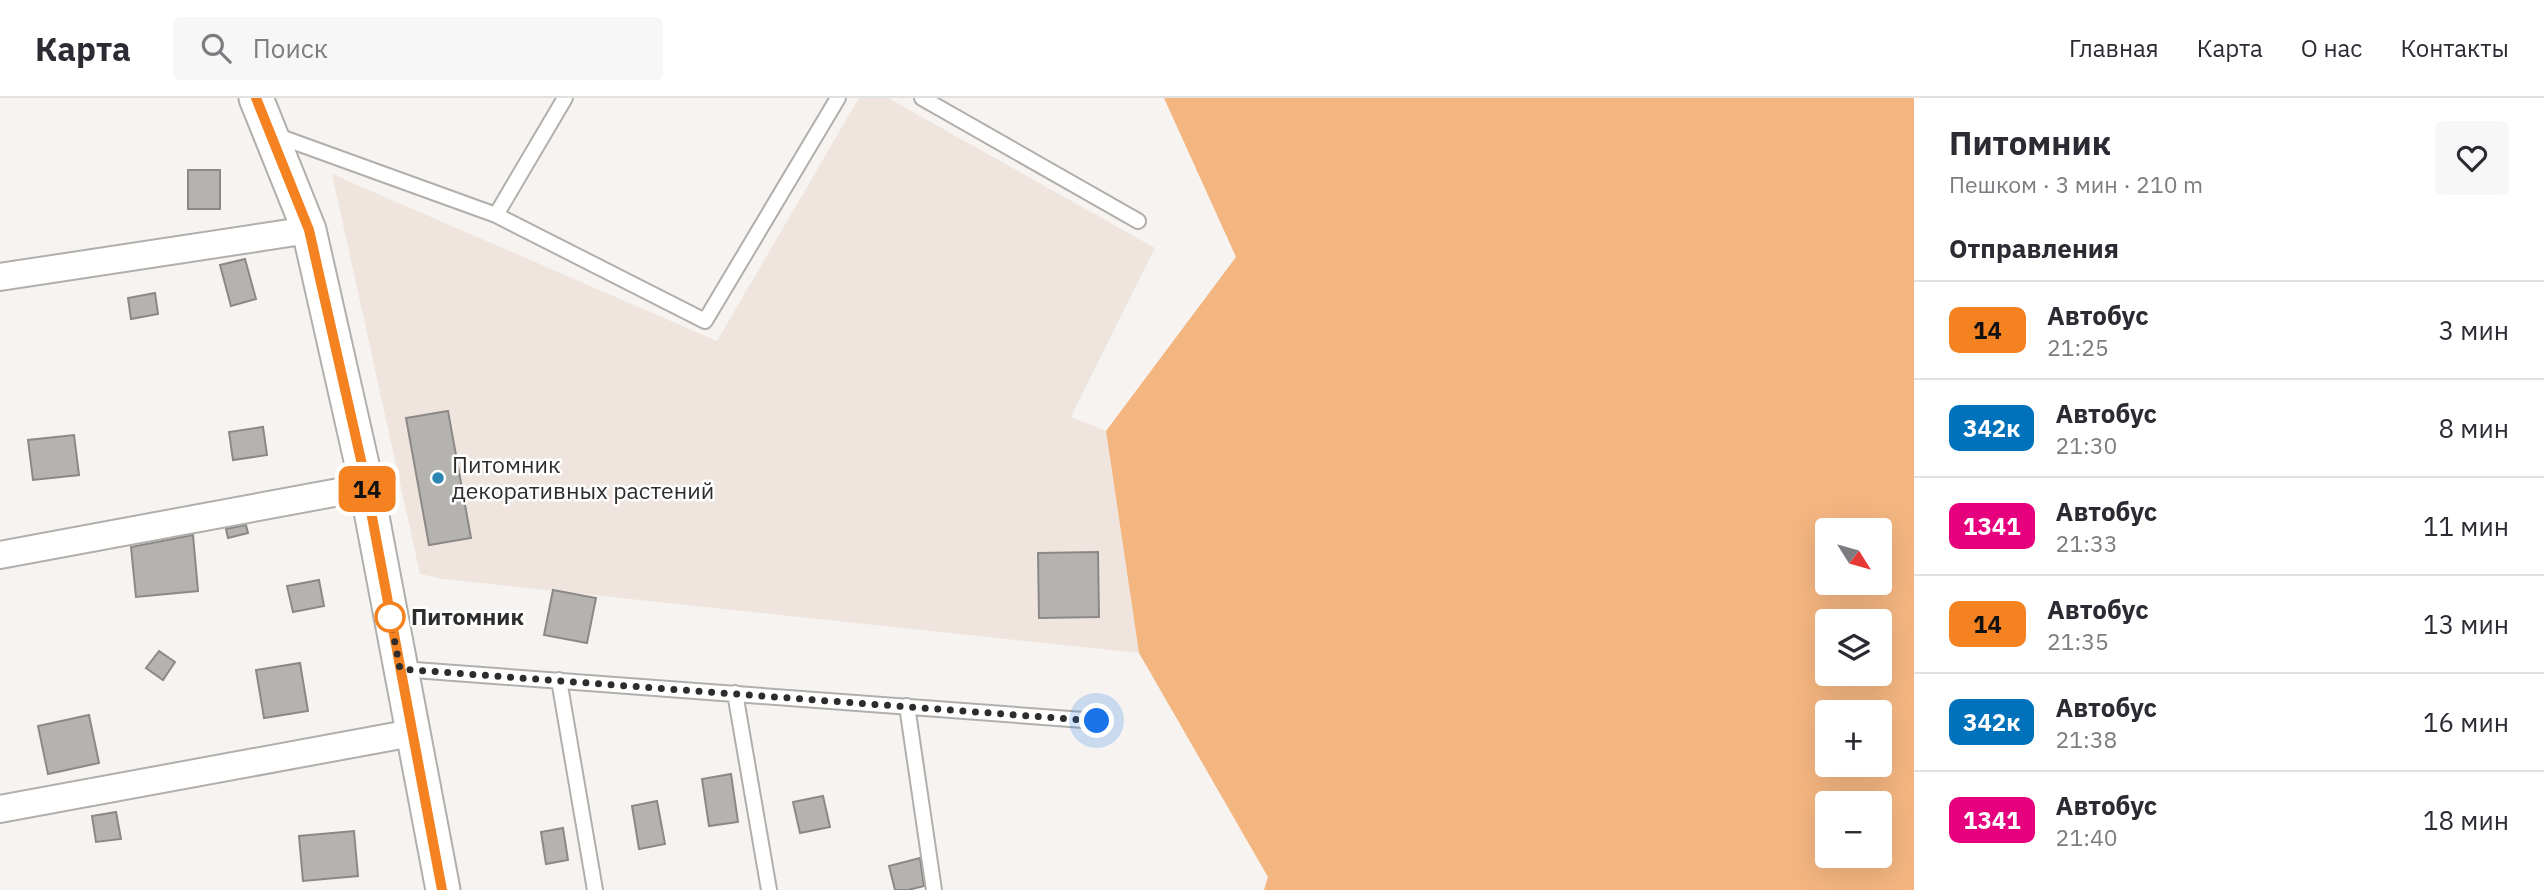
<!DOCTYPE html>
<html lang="ru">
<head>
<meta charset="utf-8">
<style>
  :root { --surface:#fff; --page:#f7f7f7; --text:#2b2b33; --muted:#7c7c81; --line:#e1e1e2 }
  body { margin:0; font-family:"IBM Plex Sans",sans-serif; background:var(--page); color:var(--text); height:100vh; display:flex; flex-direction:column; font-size:26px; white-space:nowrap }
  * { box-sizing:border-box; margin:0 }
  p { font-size:23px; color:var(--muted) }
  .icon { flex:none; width:38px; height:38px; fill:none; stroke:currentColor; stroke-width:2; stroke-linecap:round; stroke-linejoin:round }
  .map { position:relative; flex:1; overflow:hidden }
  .drawer { display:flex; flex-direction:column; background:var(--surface); width:630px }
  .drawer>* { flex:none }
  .badge { padding:0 14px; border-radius:10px; font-size:24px; line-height:46px }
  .needle { width:46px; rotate:127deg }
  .fabs { position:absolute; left:1815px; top:420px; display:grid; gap:14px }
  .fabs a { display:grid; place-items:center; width:77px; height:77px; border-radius:7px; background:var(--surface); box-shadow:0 7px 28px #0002; font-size:35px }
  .you { position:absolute; width:35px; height:35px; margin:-18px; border:5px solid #fff; border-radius:50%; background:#1a73e8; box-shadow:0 0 0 10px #1a73e833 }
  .map>.badge { position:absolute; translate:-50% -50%; box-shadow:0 0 0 4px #fff }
  h2 { padding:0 35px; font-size:26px; line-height:63px }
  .round { display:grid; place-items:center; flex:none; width:74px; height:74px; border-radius:7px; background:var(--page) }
  .summary { display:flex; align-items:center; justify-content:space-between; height:119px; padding:0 35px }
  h1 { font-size:33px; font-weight:700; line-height:52px }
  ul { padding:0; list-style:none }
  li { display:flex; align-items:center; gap:21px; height:98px; padding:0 35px; border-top:2px solid var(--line) }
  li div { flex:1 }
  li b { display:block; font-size:26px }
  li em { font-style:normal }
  li .badge { min-width:77px; font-weight:700; text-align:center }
  header { display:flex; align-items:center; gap:42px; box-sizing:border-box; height:98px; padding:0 35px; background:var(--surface); border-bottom:2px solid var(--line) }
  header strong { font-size:33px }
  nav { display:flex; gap:38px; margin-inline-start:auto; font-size:24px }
  .search { width:490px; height:63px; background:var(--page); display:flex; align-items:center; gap:18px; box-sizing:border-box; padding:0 24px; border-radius:7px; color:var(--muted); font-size:26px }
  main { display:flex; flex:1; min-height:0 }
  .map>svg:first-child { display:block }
  .built { fill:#efe5de }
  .forest { fill:#f4b681; fill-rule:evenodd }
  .building { fill:#b5b3b0; stroke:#8b8886; stroke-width:2 }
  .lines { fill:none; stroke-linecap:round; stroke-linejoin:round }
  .service-casing { stroke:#b1afac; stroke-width:18 }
  .minor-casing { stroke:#b1afac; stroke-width:30 }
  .tertiary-casing { stroke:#b1afac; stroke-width:37 }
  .service { stroke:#fff; stroke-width:14 }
  .minor { stroke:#fff; stroke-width:26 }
  .tertiary { stroke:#fff; stroke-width:33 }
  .line-casing { stroke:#fff; stroke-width:16 }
  .line { stroke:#f58220; stroke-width:10 }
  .walk { stroke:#2e2d2c; stroke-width:7; stroke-dasharray:0 12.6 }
  .poi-dot { fill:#2c87b4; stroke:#fff; stroke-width:2.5 }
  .stop-dot { fill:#fff; stroke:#f58220; stroke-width:3.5 }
  .labels { text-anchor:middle; stroke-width:5; stroke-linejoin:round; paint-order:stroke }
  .poi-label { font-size:23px; fill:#2e2d2c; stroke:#fff; text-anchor:start }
  .stop-label { font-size:23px; font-weight:bold; fill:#2e2d2c; stroke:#fff; text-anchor:start }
</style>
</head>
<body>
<header>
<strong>Карта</strong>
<div class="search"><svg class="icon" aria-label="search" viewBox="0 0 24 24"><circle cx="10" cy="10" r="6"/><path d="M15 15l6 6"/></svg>Поиск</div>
<nav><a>Главная</a><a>Карта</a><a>О нас</a><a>Контакты</a></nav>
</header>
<main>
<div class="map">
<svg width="1914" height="792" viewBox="0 0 1914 792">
  <rect width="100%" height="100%" fill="#f6f3f0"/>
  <path class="built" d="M859 0H888L1155 150 1071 319 1106 333 1139 555 443 481 420 476 332 76 717 243Z"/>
  <path class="forest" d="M1164 0H1914V792H1264L1268 779 1139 555 1106 333 1236 159ZM1827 432H1880V485H1827ZM1827 523H1880V576H1827ZM1827 614H1880V667H1827ZM1827 705H1880V758H1827Z"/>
  <path class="building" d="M188 72H220V111H188Z
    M245 161 256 201 231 208 220 167Z
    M155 195 158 216 131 221 128 200Z
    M448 313 471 440 429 447 406 320Z
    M263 329 267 357 233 362 229 334Z
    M74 337 79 377 33 382 28 342Z
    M246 427 248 435 228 440 226 431Z
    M193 437 198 493 136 499 131 449Z
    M1098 454 1099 519 1039 520 1038 455Z
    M319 482 324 508 293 514 287 488Z
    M553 492 596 500 587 545 544 537Z
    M159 553 175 564 163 582 146 570Z
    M300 565 308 613 264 620 256 572Z
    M89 617 99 665 48 676 38 628Z
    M731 676 738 724 709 728 702 681Z
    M823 698 830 729 800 735 793 704Z
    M657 703 665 746 639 751 632 708Z
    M116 714 121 741 96 744 92 718Z
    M563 730 568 762 546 766 541 734Z
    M354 733 358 778 303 783 299 738Z
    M920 760 924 788 908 792H895L889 768Z"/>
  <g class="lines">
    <defs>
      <path id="service" d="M922 0 1138 123
        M275 37 496 117 705 223 838 0
        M496 117 565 0
        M401 571 1097 623
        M559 582 595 792
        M735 595 769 792
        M907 608 934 792"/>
      <path id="minor" d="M0 179 309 132
        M0 457 366 389
        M0 711 412 635"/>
      <path id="tertiary" d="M256 0 309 132 363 371 443 792"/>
    </defs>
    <use href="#service" class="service-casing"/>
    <use href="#minor" class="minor-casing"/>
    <use href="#tertiary" class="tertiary-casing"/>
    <use href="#service" class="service"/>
    <use href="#minor" class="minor"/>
    <use href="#tertiary" class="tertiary"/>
  </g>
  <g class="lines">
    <defs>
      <path id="line" d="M256 0 309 132 363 371 442 792"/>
    </defs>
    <use href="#line" class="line-casing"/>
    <use href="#line" class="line"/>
    <path class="walk" d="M390 519 400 571 1097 623"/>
  </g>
  <circle class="poi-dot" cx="438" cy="380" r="7"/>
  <circle class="stop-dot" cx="390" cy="519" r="14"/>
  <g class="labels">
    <g class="poi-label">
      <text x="452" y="375">Питомник<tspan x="452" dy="26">декоративных растений</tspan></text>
    </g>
    <g class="stop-label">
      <text x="411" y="527">Питомник</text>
    </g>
  </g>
</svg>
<div class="fabs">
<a><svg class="needle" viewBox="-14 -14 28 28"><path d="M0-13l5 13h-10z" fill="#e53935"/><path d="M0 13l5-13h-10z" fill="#7c7c81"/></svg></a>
<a><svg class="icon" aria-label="layers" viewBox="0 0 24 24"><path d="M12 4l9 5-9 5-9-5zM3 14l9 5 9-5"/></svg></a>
<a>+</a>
<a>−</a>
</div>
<div class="you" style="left:1097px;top:623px"></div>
<b class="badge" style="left:367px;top:391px;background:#f58220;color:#111">14</b>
</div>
<section class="drawer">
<div class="summary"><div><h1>Питомник</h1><p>Пешком · 3 мин · 210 m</p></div><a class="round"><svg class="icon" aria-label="heart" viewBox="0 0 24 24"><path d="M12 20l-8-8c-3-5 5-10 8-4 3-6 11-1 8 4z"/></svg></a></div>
<h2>Отправления</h2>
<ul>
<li><span class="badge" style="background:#f58220;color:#111">14</span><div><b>Автобус</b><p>21:25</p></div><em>3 мин</em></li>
<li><span class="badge" style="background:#0072bc;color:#fff">342к</span><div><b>Автобус</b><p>21:30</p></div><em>8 мин</em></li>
<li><span class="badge" style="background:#e6007e;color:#fff">1341</span><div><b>Автобус</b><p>21:33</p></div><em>11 мин</em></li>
<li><span class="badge" style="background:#f58220;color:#111">14</span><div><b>Автобус</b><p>21:35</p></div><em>13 мин</em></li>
<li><span class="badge" style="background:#0072bc;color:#fff">342к</span><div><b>Автобус</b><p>21:38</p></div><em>16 мин</em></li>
<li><span class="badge" style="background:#e6007e;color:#fff">1341</span><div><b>Автобус</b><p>21:40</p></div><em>18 мин</em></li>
</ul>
</section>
</main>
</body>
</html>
